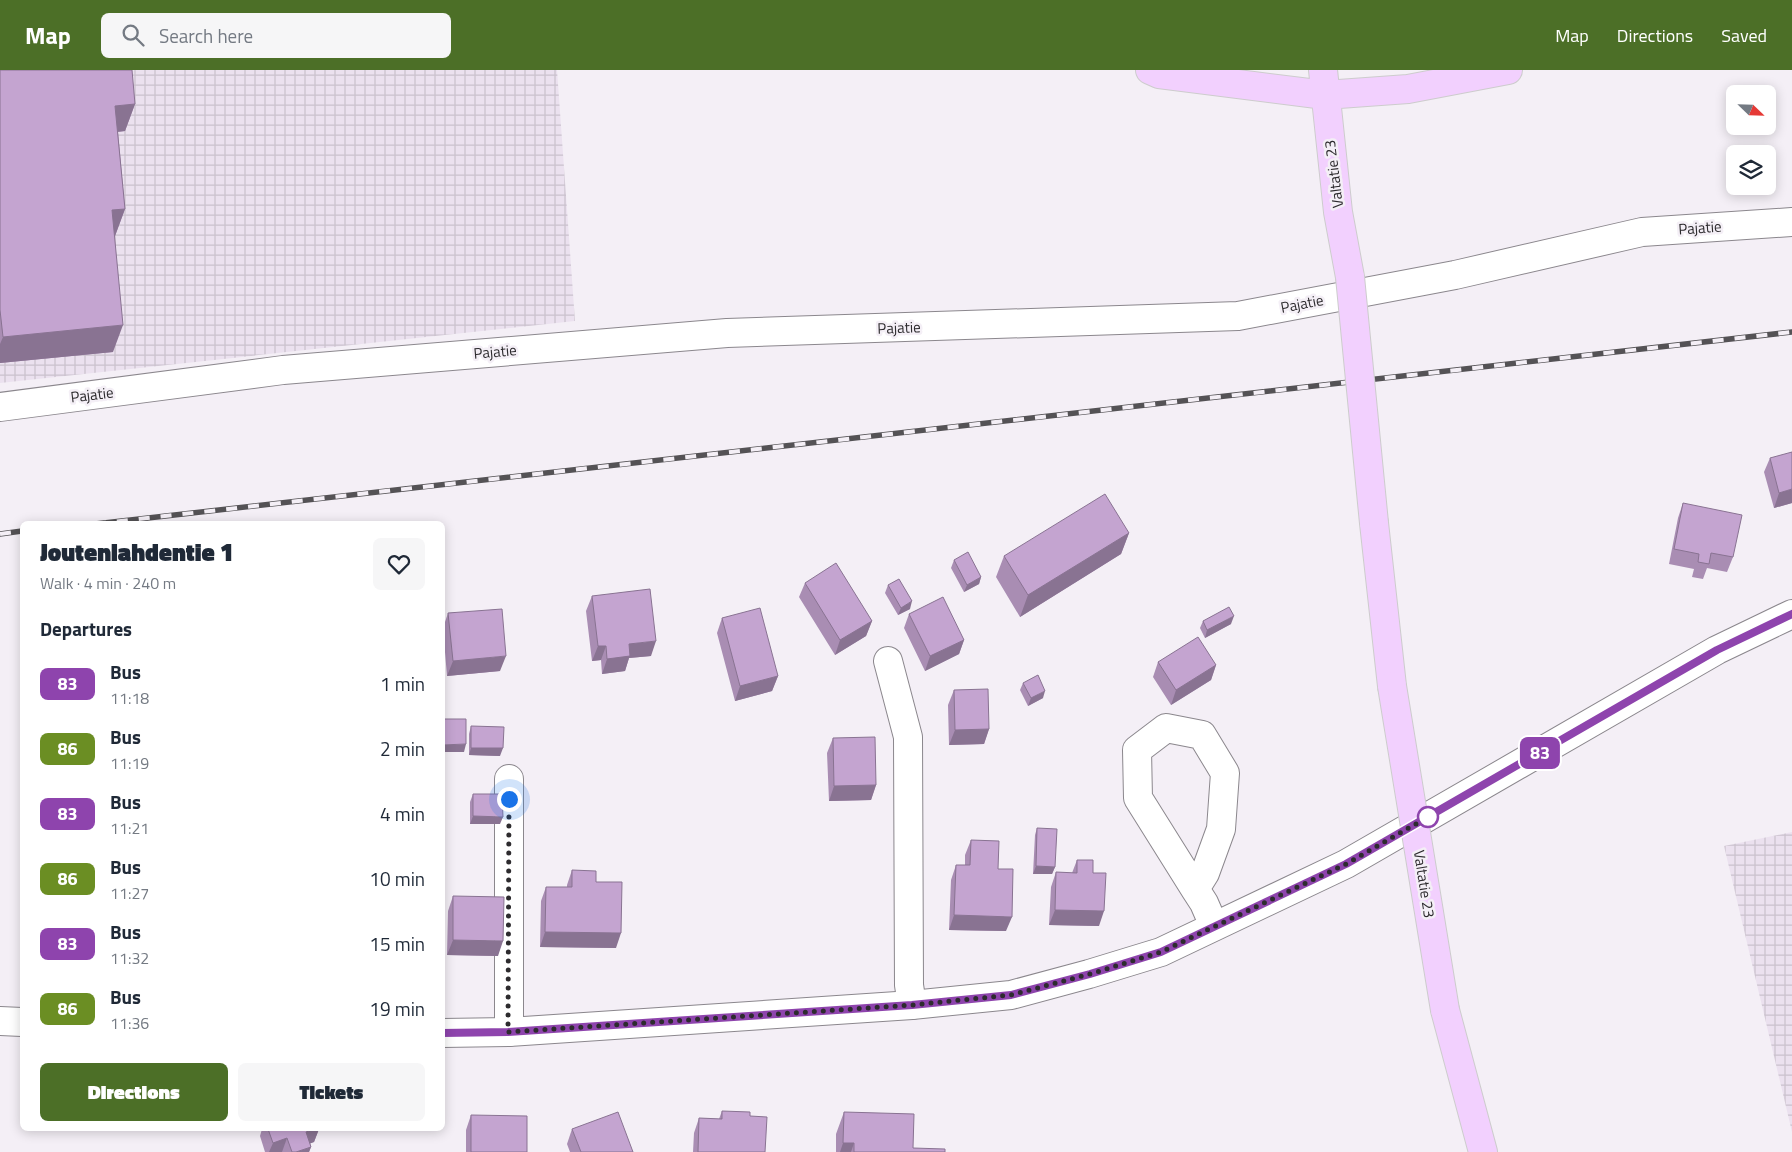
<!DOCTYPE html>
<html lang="en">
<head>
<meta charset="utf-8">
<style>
  :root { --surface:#fff; --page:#f6f6f7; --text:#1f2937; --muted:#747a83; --accent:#4c6f27 }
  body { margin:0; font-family:"Titillium Web",sans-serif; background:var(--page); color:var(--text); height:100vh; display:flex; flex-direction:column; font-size:19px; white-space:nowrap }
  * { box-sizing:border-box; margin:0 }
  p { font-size:16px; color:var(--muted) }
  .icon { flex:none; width:28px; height:28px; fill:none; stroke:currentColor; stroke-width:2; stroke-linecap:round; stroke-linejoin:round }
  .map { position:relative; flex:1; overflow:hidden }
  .sheet { position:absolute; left:20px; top:451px; width:425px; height:610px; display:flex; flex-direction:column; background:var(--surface); border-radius:8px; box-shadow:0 2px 12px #0003 }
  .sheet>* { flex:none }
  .badge { padding:0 10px; border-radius:8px; font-size:18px; line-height:32px }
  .needle { width:32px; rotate:113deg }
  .fabs { position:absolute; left:1726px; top:15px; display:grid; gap:10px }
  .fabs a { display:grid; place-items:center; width:50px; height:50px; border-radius:8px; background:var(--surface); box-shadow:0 2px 12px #0003; font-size:25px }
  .you { position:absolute; width:25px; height:25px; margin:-12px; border:4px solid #fff; border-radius:50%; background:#1a73e8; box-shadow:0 0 0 8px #1a73e833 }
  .map>.badge { position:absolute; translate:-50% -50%; box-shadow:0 0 0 2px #fff }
  h2 { padding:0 20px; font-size:19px; line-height:45px }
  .round { display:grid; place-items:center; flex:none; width:52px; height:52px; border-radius:8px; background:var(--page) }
  .summary { display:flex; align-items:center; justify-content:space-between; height:85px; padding:0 20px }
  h1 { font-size:24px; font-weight:800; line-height:38px }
  .action { display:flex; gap:10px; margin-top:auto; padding:10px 20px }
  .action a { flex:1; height:58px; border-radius:8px; background:var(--accent); color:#fff; font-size:20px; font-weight:800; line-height:58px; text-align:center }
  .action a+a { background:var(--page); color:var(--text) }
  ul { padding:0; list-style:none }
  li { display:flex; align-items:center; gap:15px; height:65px; padding:0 20px }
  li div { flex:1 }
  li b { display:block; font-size:19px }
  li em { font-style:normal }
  li .badge { min-width:55px; font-weight:700; text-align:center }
  header { display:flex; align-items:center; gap:30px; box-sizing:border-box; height:70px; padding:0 25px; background:var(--accent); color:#fff }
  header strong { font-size:24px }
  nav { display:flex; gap:28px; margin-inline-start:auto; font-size:18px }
  .search { width:350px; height:45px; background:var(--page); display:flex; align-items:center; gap:12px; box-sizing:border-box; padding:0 18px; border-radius:8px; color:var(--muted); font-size:19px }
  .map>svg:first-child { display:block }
  .industrial { fill:url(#industrial-grid) }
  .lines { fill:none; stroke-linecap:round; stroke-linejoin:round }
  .minor-casing { stroke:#8b878d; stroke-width:30 }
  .tertiary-casing { stroke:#8b878d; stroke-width:30 }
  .trunk-casing { stroke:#cdcccd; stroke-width:30 }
  .minor { stroke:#fff; stroke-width:28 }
  .tertiary { stroke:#fff; stroke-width:28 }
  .trunk { stroke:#f2d0fe; stroke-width:28 }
  .rail-casing { stroke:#545255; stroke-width:5.5 }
  .rail { stroke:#f4eff6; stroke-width:4; stroke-dasharray:11; stroke-linecap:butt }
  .trunk-bridge-casing { stroke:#cdcccd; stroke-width:30; stroke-linecap:butt }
  .trunk-bridge { stroke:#f2d0fe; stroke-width:28 }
  .wall { fill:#a98db3 }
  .shaded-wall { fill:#897392 }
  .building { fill:#c4a4d0; stroke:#897392 }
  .line-casing { stroke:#fff; stroke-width:11 }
  .line { stroke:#8e44ad; stroke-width:8 }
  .walk { stroke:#2d2b2e; stroke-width:5; stroke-dasharray:0 9 }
  .stop-dot { fill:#fff; stroke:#8e44ad; stroke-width:2.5 }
  .labels { text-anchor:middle; stroke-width:5; stroke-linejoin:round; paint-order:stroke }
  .street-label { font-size:15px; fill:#2d2b2e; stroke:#f4eff6 }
</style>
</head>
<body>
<header>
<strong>Map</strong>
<div class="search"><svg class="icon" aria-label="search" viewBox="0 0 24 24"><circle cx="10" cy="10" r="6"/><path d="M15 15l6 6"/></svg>Search here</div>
<nav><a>Map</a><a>Directions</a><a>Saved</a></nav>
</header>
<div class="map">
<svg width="1792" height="1082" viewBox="0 0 1792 1082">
  <defs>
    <pattern id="industrial-grid" width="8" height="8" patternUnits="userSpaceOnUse" patternTransform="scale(1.25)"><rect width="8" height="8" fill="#ebe1ef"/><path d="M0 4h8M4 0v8" fill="none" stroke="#cac1cd"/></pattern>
  </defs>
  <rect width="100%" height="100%" fill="#f4eff6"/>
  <path class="industrial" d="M0 0H557L575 251 0 313Z
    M1792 762V1062L1724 776Z"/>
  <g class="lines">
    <defs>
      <path id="minor" d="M0 337 283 300 727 263 1238 246 1455 205 1642 162 1792 152
        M888 591 908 667 909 915 912 935
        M1195 819 1205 803 1221 759 1225 703 1202 665 1166 658 1137 680 1138 728 1195 819 1204 833 1214 856
        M509 962V709"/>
      <path id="tertiary" d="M0 951 22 952
        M442 963 509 962 912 935 1011 925 1089 904 1161 882 1346 794 1717 580 1792 544"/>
      <path id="trunk" d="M1150 0 1159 4 1325 25 1408 19 1508 0
        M1323 0 1338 142 1350 207
        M1374 453 1392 616
        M1445 940 1483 1082"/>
    </defs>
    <use href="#minor" class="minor-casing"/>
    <use href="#tertiary" class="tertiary-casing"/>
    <use href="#trunk" class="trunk-casing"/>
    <use href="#minor" class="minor"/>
    <use href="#tertiary" class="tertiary"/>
    <use href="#trunk" class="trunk"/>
    <defs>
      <path id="rail" d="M95 454 1792 262
        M0 464 22 461"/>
    </defs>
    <use href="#rail" class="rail-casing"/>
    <use href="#rail" class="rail"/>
    <defs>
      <path id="trunk-bridge" d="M1350 207 1374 453
        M1392 616 1445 940"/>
    </defs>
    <use href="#trunk-bridge" class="trunk-bridge-casing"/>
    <use href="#trunk-bridge" class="trunk-bridge"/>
  </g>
  <path class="wall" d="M0 0 135 34 125 61 118 62 125 139 115 166H114L113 282 0 293Z
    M1770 388 1792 433 1774 438 1764 402Z
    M1683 433 1733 487 1727 502 1707 498 1703 509 1692 507 1694 499 1669 494 1678 448Z
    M1129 463 1121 484 1020 547 996 507 1004 486Z
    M954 490 981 507 979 514 964 522 951 498Z
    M805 513 872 551 866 566 835 585 799 527Z
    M888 515 910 539 898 545 885 523Z
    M592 526 651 586 629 588 625 601 602 604 601 590 592 591 586 541Z
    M448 543 500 601 447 606 443 558Z
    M909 544 964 570 959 584 925 601 904 558Z
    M722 548 778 606 772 621 735 631 717 563Z
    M1203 551 1231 554 1205 568 1200 558Z
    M1158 592 1216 595 1211 610 1171 635 1153 607Z
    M1023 613 1043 628 1028 636 1020 620Z
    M954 620 989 659 984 674 949 675 948 635Z
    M471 656 500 686 469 685V664Z
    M833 668 876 715 871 730 829 731 827 683Z
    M473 724 500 754H470V732Z
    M1037 758 1055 797 1052 804H1033L1035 765Z
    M971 770 998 799 1006 861 949 860 951 810 956 795H965V785Z
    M1077 790 1093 803 1099 856 1049 855 1051 817 1056 802 1072 803Z
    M572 800 596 812 616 878 540 877 541 831 546 817H567V815Z
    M453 826 498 886 447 885 448 841Z
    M722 1041 750 1046 765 1082H693L694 1063 699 1048 719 1049Z
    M844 1042 913 1078 945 1082H836V1064Z
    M471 1045 527 1082H466V1060Z
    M262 1059H319L314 1072 310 1073 311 1077 309 1082H265L260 1066Z
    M572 1059 633 1082H570L567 1074Z"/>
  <path class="shaded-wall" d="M135 34 125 61 105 63 115 36Z
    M125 139 115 166 102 167 112 140Z
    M123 255 113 282 0 293V274L3 267Z
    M1792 419V433L1774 438 1779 423Z
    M1129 463 1121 484 1020 547 1028 525Z
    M981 507 979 514 964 522 967 515Z
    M912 531 910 539 898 545 901 538Z
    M1234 546 1231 554 1205 568 1207 560Z
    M872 551 866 566 835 585 840 570Z
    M964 570 959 584 925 601 930 586Z
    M656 571 651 586 629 588 625 601 602 604 607 589 629 574Z
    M598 576H606L601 590 592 591Z
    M506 586 500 601 447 606 453 591Z
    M1216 595 1211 610 1171 635 1176 620Z
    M778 606 772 621 735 631 740 616Z
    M1045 621 1043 628 1028 636 1031 628Z
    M989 659 984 674 949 675 955 660Z
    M466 674 464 682H442V675Z
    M471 678H503L500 686 469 685Z
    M876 715 871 730 829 731 834 716Z
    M473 746 503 747 500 754H470Z
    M1036 796 1055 797 1052 804H1033Z
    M1055 840 1104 841 1099 856 1049 855Z
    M954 845 1012 847 1006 861 949 860Z
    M545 862 621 863 616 878 540 877Z
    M453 870 503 871 498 886 447 885Z
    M315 1059H319L314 1072 301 1077 306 1062Z
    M287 1068 282 1082H269L273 1073Z
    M843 1073H854L851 1082H840Z
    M311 1077 309 1082H296Z"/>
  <path class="building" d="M0 0H132L135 34 115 36 125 139 112 140 123 255 3 267 0 240Z
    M1792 382V419L1779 423 1770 388Z
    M1105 424 1129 463 1028 525 1004 486Z
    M1683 433 1742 445 1733 487 1711 483 1709 494 1698 492 1699 484 1674 479Z
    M968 482 981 507 967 515 954 490Z
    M836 493 872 551 840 570 805 513Z
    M899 509 912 531 901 538 888 515Z
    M650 519 656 571 629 574 630 586 607 589 606 576H598L592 526Z
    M943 527 964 570 930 586 909 544Z
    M1229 537 1234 546 1207 560 1203 551Z
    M760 538 778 606 740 616 722 548Z
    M502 539 506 586 453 591 448 543Z
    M1198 567 1216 595 1176 620 1158 592Z
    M1038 605 1045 621 1031 628 1023 613Z
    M988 619 989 659 955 660 954 620Z
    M442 649H466V674L442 675Z
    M471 656 504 657 503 678H471Z
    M875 667 876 715 834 716 833 668Z
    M473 724H502L503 747 473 746Z
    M1037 758 1057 759 1055 797 1036 796Z
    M971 770 999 771 998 799H1013L1012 847 954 845 956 795H970Z
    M1077 790H1093V803H1106L1104 841 1055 840 1056 802 1077 803Z
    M572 800 596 801V812H622L621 863 545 862 546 817H572Z
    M453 826 504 827 503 871 453 870Z
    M722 1041 750 1042V1046L767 1047 765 1082H698L699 1048 722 1049Z
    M618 1042 633 1082H581L572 1059Z
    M844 1042 914 1044 913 1078 945 1079V1082H854V1073H843Z
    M471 1045 527 1046V1082H471Z
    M268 1059H315L306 1062 311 1077 296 1082H292L287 1068 273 1073Z"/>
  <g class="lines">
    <defs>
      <path id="line" d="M442 963 508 962 912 935 1011 925 1090 904 1161 882 1346 794 1717 580 1792 544"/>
    </defs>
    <use href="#line" class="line-casing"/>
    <use href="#line" class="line"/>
    <path class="walk" d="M509 729 508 962 912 935 1011 925 1090 904 1161 882 1346 794 1428 747"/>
  </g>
  <circle class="stop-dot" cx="1428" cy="747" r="10"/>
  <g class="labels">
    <g class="street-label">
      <text transform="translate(1334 104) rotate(-97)" y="5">Valtatie 23</text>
      <text transform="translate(1700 158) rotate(-4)" y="5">Pajatie</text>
      <text transform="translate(1302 234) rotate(-11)" y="5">Pajatie</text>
      <text transform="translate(899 258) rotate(-2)" y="5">Pajatie</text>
      <text transform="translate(495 282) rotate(-5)" y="5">Pajatie</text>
      <text transform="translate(92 325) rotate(-7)" y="5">Pajatie</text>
      <text transform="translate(1424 814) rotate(81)" y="5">Valtatie 23</text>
    </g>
  </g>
</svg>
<div class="fabs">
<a><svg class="needle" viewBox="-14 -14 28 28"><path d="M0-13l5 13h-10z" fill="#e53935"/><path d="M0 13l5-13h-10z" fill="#747a83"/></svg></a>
<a><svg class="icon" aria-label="layers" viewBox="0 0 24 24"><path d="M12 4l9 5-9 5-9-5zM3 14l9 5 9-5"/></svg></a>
</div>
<div class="you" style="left:509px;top:729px"></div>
<b class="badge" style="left:1540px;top:683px;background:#8e44ad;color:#fff">83</b>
<section class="sheet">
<div class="summary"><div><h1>Joutenlahdentie 1</h1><p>Walk · 4 min · 240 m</p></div><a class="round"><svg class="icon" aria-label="heart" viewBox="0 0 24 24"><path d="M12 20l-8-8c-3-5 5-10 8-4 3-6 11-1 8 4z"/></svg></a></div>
<h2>Departures</h2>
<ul>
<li><span class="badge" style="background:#8e44ad;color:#fff">83</span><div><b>Bus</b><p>11:18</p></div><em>1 min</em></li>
<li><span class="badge" style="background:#6b8e23;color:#fff">86</span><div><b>Bus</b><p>11:19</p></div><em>2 min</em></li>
<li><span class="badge" style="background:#8e44ad;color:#fff">83</span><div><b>Bus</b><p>11:21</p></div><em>4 min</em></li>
<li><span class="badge" style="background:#6b8e23;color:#fff">86</span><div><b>Bus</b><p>11:27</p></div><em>10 min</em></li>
<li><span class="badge" style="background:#8e44ad;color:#fff">83</span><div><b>Bus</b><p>11:32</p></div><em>15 min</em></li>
<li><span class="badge" style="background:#6b8e23;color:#fff">86</span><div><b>Bus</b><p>11:36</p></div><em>19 min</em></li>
</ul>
<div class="action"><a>Directions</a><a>Tickets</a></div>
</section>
</div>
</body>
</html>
